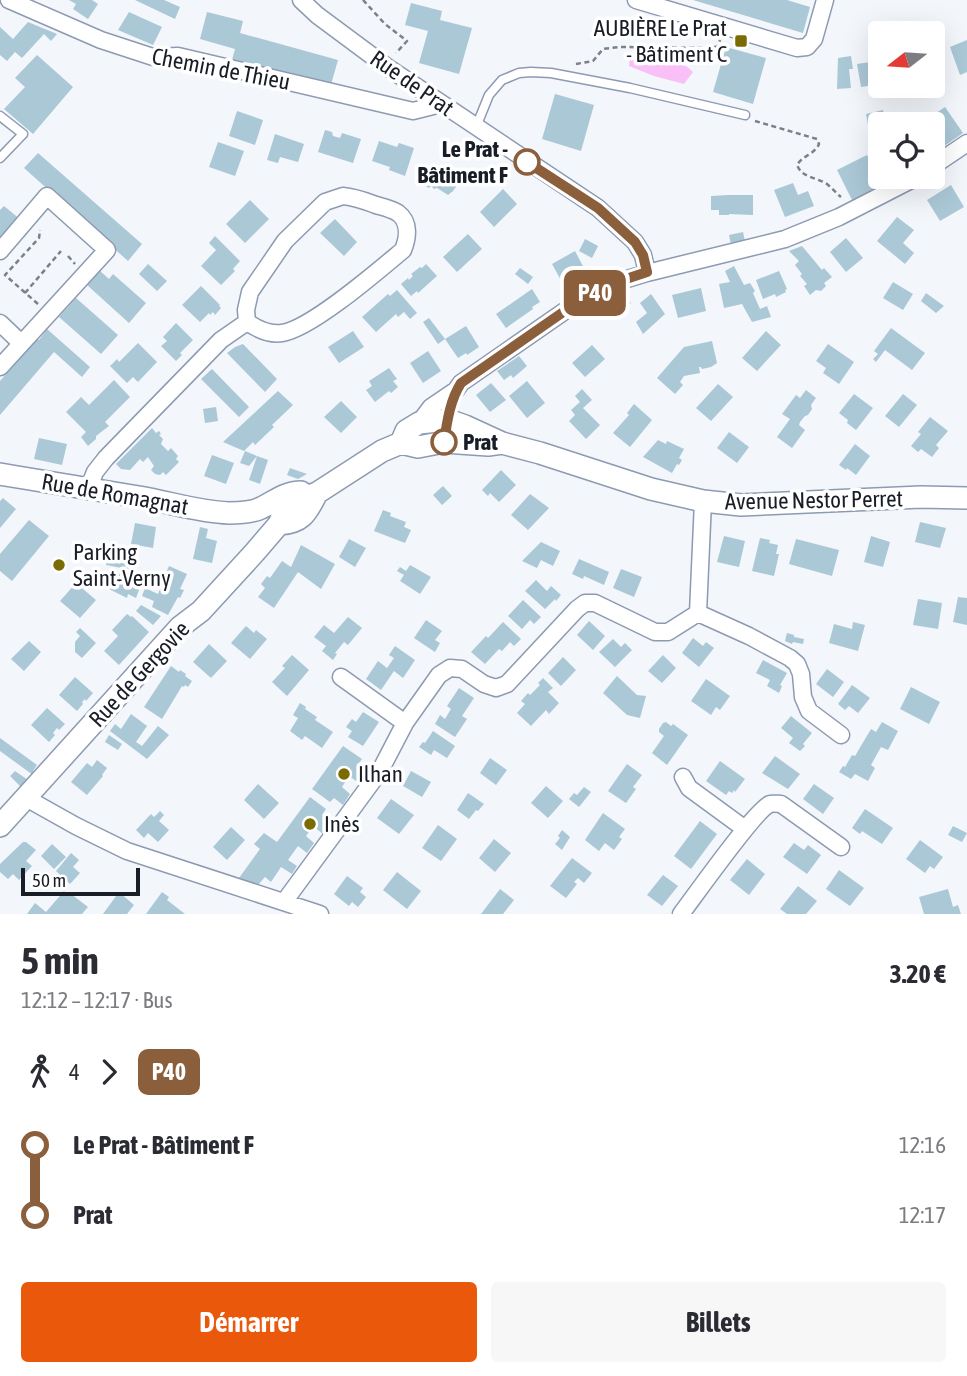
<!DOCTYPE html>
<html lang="fr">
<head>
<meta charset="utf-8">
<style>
  :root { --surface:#fff; --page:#f7f7f7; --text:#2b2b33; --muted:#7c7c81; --accent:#ea580c }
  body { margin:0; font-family:"Asap Condensed",sans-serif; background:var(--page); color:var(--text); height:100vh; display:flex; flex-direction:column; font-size:26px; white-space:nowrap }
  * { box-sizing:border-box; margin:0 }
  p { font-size:23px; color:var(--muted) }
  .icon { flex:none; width:38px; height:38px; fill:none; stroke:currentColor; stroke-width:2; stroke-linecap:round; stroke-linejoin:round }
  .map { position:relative; height:914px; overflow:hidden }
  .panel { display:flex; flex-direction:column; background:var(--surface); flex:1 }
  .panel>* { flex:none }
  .badge { padding:0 14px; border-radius:10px; font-size:24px; line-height:46px }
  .needle { width:46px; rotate:253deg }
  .controls { position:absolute; left:868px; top:21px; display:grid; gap:14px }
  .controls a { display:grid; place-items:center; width:77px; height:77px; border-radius:7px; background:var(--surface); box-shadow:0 7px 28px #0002; font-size:35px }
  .scale { position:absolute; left:21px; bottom:18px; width:119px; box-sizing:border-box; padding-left:7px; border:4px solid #181d26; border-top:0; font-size:19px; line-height:24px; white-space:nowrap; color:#181d26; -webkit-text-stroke:5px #fff; paint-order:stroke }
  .map>.badge { position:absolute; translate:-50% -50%; box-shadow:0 0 0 4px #fff }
  .legs { display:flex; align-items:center; gap:10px; height:77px; padding:0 21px; font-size:23px }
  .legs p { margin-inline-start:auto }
  .headline { display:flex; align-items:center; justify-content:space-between; height:119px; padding:0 21px }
  h1 { font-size:38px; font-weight:700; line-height:52px }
  .button { display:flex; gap:14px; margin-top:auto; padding:14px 21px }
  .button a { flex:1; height:80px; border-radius:7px; background:var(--accent); color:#fff; font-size:28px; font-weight:700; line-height:80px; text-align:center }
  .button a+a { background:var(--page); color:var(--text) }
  ul { padding:0 21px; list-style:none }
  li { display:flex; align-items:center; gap:24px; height:70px; font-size:26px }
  li i { display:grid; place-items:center; width:10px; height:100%; margin:0 9px; background:currentColor }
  li i::after { content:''; width:18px; height:18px; margin:-9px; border:5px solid; border-radius:50%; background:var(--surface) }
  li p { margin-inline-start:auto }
  li:first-child i { background:linear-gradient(#0000 50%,currentColor 0) }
  li:last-child i { background:linear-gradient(currentColor 50%,#0000 0) }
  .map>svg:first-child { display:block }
  .park { fill:#f9c0f7 }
  .building { fill:#abc8d7 }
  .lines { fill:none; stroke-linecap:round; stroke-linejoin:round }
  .service-casing { stroke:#8d9ab1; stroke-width:11 }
  .minor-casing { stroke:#8d9ab1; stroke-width:19 }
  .secondary-casing { stroke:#8d9ab1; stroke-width:24 }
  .path { stroke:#7c8188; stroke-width:2.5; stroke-dasharray:5 3.5; stroke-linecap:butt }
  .service { stroke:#fff; stroke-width:8 }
  .minor { stroke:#fff; stroke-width:16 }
  .secondary { stroke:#fff; stroke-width:21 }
  .line-1-casing { stroke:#fff; stroke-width:16 }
  .line-1 { stroke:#8b5e3c; stroke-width:10 }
  .poi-dot { fill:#7a6b03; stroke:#fff; stroke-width:2.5 }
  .stop-1-dot { fill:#fff; stroke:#8b5e3c; stroke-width:3.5 }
  .labels { text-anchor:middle; stroke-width:7; stroke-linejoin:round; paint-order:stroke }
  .poi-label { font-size:23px; fill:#181d26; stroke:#fff; text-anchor:start }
  .street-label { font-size:23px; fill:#181d26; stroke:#fff }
  .stop-label { font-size:23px; font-weight:bold; fill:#181d26; stroke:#fff; text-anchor:end }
</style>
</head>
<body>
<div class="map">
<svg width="967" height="914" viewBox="0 0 967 914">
  <rect width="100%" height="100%" fill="#f3f6fb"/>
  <path class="park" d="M642 52C662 55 679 58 693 72L684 84 654 76 629 66 630 56Z"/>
  <path class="building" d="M69 0H92L98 4 88 19 73 9 76 4Z
    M135 0H164L180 7 175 19Z
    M693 0H787L810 7 803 33Z
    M411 3 442 11 440 20 472 28 459 74 419 63 428 31 405 25Z
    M129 12 162 27 153 45 118 30Z
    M207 12 243 21 240 33 338 60 330 88 232 60 235 49 200 39Z
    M28 22 57 34 51 41 44 34 22 58 15 52 7 61 0 55V27L13 39Z
    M967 40V72L960 75 950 47Z
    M726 47 766 58 753 104 713 92Z
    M37 55 73 87 33 134 4 109 25 87 15 78Z
    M851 56 853 69H849L851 88 837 89 838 58Z
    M877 61 880 84 861 87 857 64Z
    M555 94 594 105 581 151 542 139Z
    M945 107 963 133 940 149 933 139V124H920Z
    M883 110 886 124H880V133L870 136 866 114Z
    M237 111 263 120 255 145 229 136Z
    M325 130 332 132 333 136 340 138 342 133 361 139 353 163 318 152Z
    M275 134 304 144 298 162 280 157 278 163 267 160Z
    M379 141 397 147 399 143 414 148 405 176 389 170 390 167 372 161Z
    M218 142 244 151 235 176 209 167Z
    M38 153 142 244 128 261 24 168Z
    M867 155 871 161 879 157 880 177H897L852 200 837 170Z
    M434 166 442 172V171L455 177 459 182 453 191 448 195 437 188 434 189 431 186 429 188 421 183 424 178 422 177 426 167 429 169Z
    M793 183 798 195 808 191 814 206 785 217 774 190Z
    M951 185 964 207 940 221 927 200Z
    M503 189 517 204 494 227 480 212Z
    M728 195H753V215L729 214V215H719V210H711V196Z
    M250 200 269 219 245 243 226 224Z
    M4 206 21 220 0 243V210Z
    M897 217 914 230 903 243 914 253 905 264 877 241Z
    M335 219 357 242 344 256 320 233Z
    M743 232 745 241 731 245 729 235Z
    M468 234 482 249 457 272 443 257Z
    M215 236 240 261 233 269 235 271 221 285 201 266 216 250 209 243Z
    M846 238 863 258 846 272 830 252Z
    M585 239 598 246 592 258 579 251Z
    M802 246 822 270 824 268 832 277 824 283 826 286 821 291 816 290 810 295 804 286 807 284 800 276 802 274 795 265 799 261 789 251Z
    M575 251 585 270 587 269 590 273 582 277 580 272 562 282 552 264Z
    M148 264 167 281 157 291 139 274Z
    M426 264 437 276 418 293 417 291 411 296 401 284 408 278 409 280 413 276 411 274 420 267 422 268Z
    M734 266 744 285 750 283 755 291 753 293 760 309 767 306 771 317 752 322 742 304 724 308 719 284 730 282 725 271Z
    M520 268 533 277 528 284 515 274Z
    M99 270 109 279 113 274 146 303 129 323 87 285Z
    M779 271 787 289 785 290 786 292 776 297 775 294 763 299 756 280Z
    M893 282 913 294 903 310 883 298Z
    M201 286 220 305 219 306 221 308 215 315 213 312 210 315 209 313 200 322 182 305Z
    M701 288 706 311 678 318 672 295Z
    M532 289 540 302 532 307 533 309 506 328 496 314Z
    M397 290 417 313 410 319 404 312 398 317 396 314 376 332 362 317 388 294 390 296Z
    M623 293 631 303 618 314 608 300Z
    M926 293 944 306 936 313 921 301Z
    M651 294 665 314 643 334 636 322 647 313 640 303Z
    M76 298 118 335 101 354 59 317Z
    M429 318 445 339 466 326 479 347 467 355 466 353 458 358 445 339 438 344 423 322Z
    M176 323 193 340 180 353 182 355 176 361 161 346 167 341 163 337Z
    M891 328 925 353 912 370 885 350 876 362 873 359 878 354 874 351Z
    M47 329 90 367 82 377 54 352 0 415V381L37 338 39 340Z
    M353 331 364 347 339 363 328 347Z
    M766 331 781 345 757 371 742 358Z
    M712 341 717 363 711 367 702 369 701 367H699L700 373 684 376 680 382 683 385 675 394 657 378 684 347Z
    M138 343 157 362 138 382 133 377 127 383 110 366 117 359 119 362Z
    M243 344 277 379 265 392 227 353 235 347Z
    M828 344 854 362 839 384 823 373 826 368 816 361Z
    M592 345 605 359 585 377 572 363Z
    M428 351 441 371 423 383 410 363Z
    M519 356 527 366 513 378 511 375 504 380 497 371Z
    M389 368 397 379 393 381 398 387 391 393 389 391 375 402 366 390 372 386 369 381Z
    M212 369 249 407 239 417 201 379Z
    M114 380 130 397 105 422 109 426 96 436V439L88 446 81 437 86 432 66 412 81 397 89 405Z
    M527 381 545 403 527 418 509 396Z
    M491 383 506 400 490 412 476 395Z
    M718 384 733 397 711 421 696 408Z
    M582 389 592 400 583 408 600 425 586 439 569 421 575 415 571 410 580 402 575 396Z
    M806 390 816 398 811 405 812 409 808 415 805 416 800 422 799 425 805 430 792 448 777 437 790 419 782 414 796 395 800 398Z
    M278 391 293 405 272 425 274 427 255 445 253 442 244 451 223 442Z
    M854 394 873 408 856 430 847 423 848 420 839 413Z
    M903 394 917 405 899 427 885 416Z
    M341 401 357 417 341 433 324 417Z
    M634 404 652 420 630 447 613 433 629 415 627 413Z
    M216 407 218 421 205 423 203 409Z
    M930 417 948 431 936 445 939 448 932 457 921 449 918 452 911 446 921 434 918 432Z
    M152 428 156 433 159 431 161 434 159 435 163 439 161 444 168 451 171 448 178 456 176 459 179 462 166 475 163 472 160 475 155 474 151 470 154 466 148 457 143 462 140 459 130 470 121 469 116 464Z
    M729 432 749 447 737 463 717 448Z
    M39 438 67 444 62 465 34 459Z
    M658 440 666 444 667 441 684 449 679 458 682 460 679 465 677 464 672 473 643 457Z
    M855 444 870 456 856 475 847 468 846 470 839 465Z
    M245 451 257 456 249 466 240 463Z
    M212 455 234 463 226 484 204 476Z
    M257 456 268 460 260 484 249 480Z
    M290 468 307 474 298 479 287 475Z
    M501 470 516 485 499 502 490 493 488 496 482 490Z
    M443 486 452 496 442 505 433 495Z
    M530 494 549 508 528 530 511 515Z
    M3 498 16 509 0 528V501Z
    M383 510 391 513 390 516 406 522 404 527 411 530 405 543 374 531Z
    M29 520 49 536 12 581 0 571V554Z
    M920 522 946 528 940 548 915 542Z
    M135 523 156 527 153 548 131 544Z
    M200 527 208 529 206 538 217 541 212 563 193 559Z
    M724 536 745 541 739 567 717 562Z
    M871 536 890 542 883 567 864 562Z
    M760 538 770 540 769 543 778 545 776 554H779L774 576 752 571Z
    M349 539 366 548 355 567 339 557Z
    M796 539 839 550 832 576 789 564Z
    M541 542 560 551 553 566 541 560 537 568 522 561Z
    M301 545 335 564 321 589 298 572 274 608 258 597 265 588 261 584 267 576 270 578 282 561 291 567Z
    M109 549 136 554 132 570 106 565Z
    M579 559 609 572 604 585 584 576 583 579 572 574Z
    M410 565 431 577 420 594 400 581 404 575 397 571 400 567 406 571Z
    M169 566 187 574 180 589 184 590 180 598 178 597 168 615 152 607 154 601 142 596 145 588 158 594 160 589 159 588Z
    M621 569 642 577 634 597 613 588Z
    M116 572 142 582 136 598 128 594 127 598 109 589Z
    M536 580 547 591 551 586 561 595 556 601 555 599 545 609 525 591Z
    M76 583 96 600 80 618 60 601Z
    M958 597 967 598V625L953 622Z
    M918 599 942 603 938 629 913 625Z
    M523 600 541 617 534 624 530 620 522 629 508 616Z
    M141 605 161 616 153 625 136 611Z
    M127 614 131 617 132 616 149 632 119 665 104 651 118 636 112 630Z
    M348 617 362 628 348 645 344 642 335 653 337 654 333 660 322 651 326 646 314 637 324 625 334 633Z
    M426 620 442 631 435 640 440 643 435 652 414 638Z
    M589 621 605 636 593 650 577 635Z
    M503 622 521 639 514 646 510 642 502 651 499 649 485 664 471 652 486 636 488 638Z
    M853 622 865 625 858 651 829 643 834 624 852 629Z
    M246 626 254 633 256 630 267 639 250 659 231 643Z
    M80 628 96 643 82 658 75 652V642L80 636 76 632Z
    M787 633 794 635V637L804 639 803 644 793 642 792 644 785 641Z
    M693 638 703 646 706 642 714 648 699 667 682 653Z
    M613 639 621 647 625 643 632 650 615 667 599 652Z
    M29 641 41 652 24 671 11 659Z
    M209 644 227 661 211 678 193 662Z
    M395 646 415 660 403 678 394 671 381 690 366 679 378 661 387 668 394 658 389 655Z
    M292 655 309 670 287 696 272 682 285 668 282 666Z
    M663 655 676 668 662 683 648 671Z
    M563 657 576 670 561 686 548 673Z
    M763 660 787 673 780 685 782 686 779 693 767 686 770 680 756 673Z
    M171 666 179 672 180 670 186 674 185 676 192 681 188 687 185 685 184 687 182 686 162 719 144 707Z
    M827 669 844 682 833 697 816 684Z
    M617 676 637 695 646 696 640 718 627 715 603 693Z
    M75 677 93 693 86 701 85 699 82 702 83 704 77 711 59 695Z
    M543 678 553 688 548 692 559 703 549 714 546 710 531 726 517 713 525 704 521 701 528 693 530 695 540 685 538 683Z
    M706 679 730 696 720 710 716 707 711 715 691 701Z
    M852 685 870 698 858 713 849 706 845 710 838 704Z
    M911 687 940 702 929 724 900 709Z
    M459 688 474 698 462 716 467 719 455 737 435 724 440 715 445 719 451 709 447 706Z
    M300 703 306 707 305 709 317 717 315 720 333 732 322 748 305 736 302 740 290 731 298 718 293 715Z
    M47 708 65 724 59 730 57 728 53 733 55 735 49 742 31 725Z
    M363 712 379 722 363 746 348 737 352 731 346 727 352 719 356 722Z
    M131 714 147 726 136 742 142 746 158 726 169 735 147 759 110 731 115 724 121 729Z
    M791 716 812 733 803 744 805 746 800 751 789 743 793 738 781 728Z
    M666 722 671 726 673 724 688 735 667 765 652 753 664 736 659 732V729L663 723Z
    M882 722 898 731 888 750 881 747 871 765 875 768 868 781 855 774 851 779 839 772 843 766 845 767 852 755 855 756 871 729 876 732Z
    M433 731 455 746 447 758 434 750 431 755 419 747 423 742 425 743Z
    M109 735 122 744 118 750 105 742Z
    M0 738 37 765 33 771 35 773 33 775 0 751Z
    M343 746 362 759 357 766 366 772 359 783 349 776 342 787 350 794 343 805 334 798 330 802 312 789Z
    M775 756 800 774 788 789 762 773Z
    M490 758 507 770 496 785 480 773Z
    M97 760 107 768 102 775 103 776 87 795 71 782 87 763 92 767Z
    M720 761 745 779 735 792 734 790 732 793 729 791 726 795 706 781Z
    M627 764 642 775 633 787 636 789 626 803 608 791Z
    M15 771 28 780 21 787 10 776Z
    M411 771 431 782 422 797 403 786Z
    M258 784 279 803 264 819 244 800Z
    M814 784 834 798 823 814 803 799Z
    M546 786 563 801 548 818 531 803Z
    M584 787 591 792 579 807 569 799 574 793 577 795Z
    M468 793 484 804 478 811 476 810 469 819 457 810Z
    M310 797 326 809 322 815 331 822 323 834 313 826 306 836 314 843 307 853 298 846 288 860 297 866 292 874 281 867 271 882 265 877 258 885 239 878 260 849 254 844 264 833 277 842Z
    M391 799 414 815 399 834 377 818Z
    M865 809 893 828 882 844 862 831 860 834 852 828Z
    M160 811 164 815 159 821 169 830 158 842 148 833 144 838 136 830 151 814 154 817Z
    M603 813 625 829 619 837 622 839 614 850 605 843 599 851 585 840Z
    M700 821 717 834 691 869 674 856Z
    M438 825 457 839 441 861 422 848Z
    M953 826 967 833 962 842 948 835Z
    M231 827 245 840 227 860 213 847Z
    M562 830 570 837 562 850 555 844 560 838 558 836Z
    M494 839 511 853 495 872 479 858Z
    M920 840 943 857 934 869 930 866 925 873 906 859Z
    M23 842H26L36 850 26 861 32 866 19 880 13 874 8 879 0 872V864Z
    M794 843 804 850 808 845 821 855 807 874 783 857Z
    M52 844 66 857 54 869 41 856Z
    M71 853 79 860 73 867 80 873 70 884 56 871Z
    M572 858 592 873 584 883 578 878 574 882 577 884 566 898 550 886Z
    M747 859 765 874 749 895 730 880Z
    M839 870 864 888 850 906 826 889Z
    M397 872 421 891 407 909 383 890Z
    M663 875 678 886 662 906 647 895Z
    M347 876 363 888 360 892 366 897 358 907 352 902 349 906 334 894Z
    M798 886 817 901 806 914H787L780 909Z
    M500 889 514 900 503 914H481Z
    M948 889 953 907 958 905 961 914H924L919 897Z
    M64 891 69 896 71 894 88 907 82 914H27L35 903 46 912Z
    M119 892 134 905 127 914H103Z
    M162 892 169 897 167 900 185 914H146Z"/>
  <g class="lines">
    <defs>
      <path id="service" d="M0 116 23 134 0 158
        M476 127 489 95 502 80 519 73 531 72 551 73 630 88 745 115"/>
      <path id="minor" d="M9 0 101 40 153 57 178 56 413 111 441 104
        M301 0 317 15 387 67 598 208 635 242 643 255 647 273
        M636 0 797 48 807 47 814 39 825 0
        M933 166 967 143
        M343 196C355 197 365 201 376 205 383 207 392 209 398 213 410 222 408 238 403 250 379 270 311 329 282 333 269 335 257 329 247 322L246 310 250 292 285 241 325 202Z
        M0 251 47 196 107 250 0 367
        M0 323 21 343
        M419 423 431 407 456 390 461 383 582 299 614 283 647 273 785 239 839 217 917 177
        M88 490 95 472 106 458 221 340 247 322
        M698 613 749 636 790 658 797 664 801 674 803 697 809 711 841 735
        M698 613 703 501
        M341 677 405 723
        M683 777 689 788 745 829
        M26 798 76 826 127 851 320 914
        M284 902 380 771 405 723 439 675 450 668 462 669 484 684 496 688 507 684 577 609 585 603H595L655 632H668L698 613
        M681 914C694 897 756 809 770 804 772 803 779 804 781 804L841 847"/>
      <path id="secondary" d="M401 443 406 431 419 423 448 420 465 426 502 443 540 453 651 489 703 501 741 505 921 497 967 498
        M0 474C46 482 92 489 139 497 169 502 198 512 229 513 238 513 253 512 261 508 274 502 285 492 301 492
        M279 524C303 523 307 512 317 493
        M0 826 180 627 201 611 255 552 279 524 285 510 298 500 317 493 382 451 401 443 418 447 444 442 488 445 502 443"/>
    </defs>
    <use href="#service" class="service-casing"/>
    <use href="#minor" class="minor-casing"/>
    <use href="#secondary" class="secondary-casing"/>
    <path class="path" d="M363 0 385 24 407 41 396 53
      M576 64 593 61 603 49 619 47 712 48 718 46 720 40
      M755 121 817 139 819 144C815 154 802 156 797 165 802 178 816 177 827 184 832 188 836 193 841 197
      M68 256 75 264
      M25 293 61 251
      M38 304 5 275 39 238 40 230"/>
    <use href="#service" class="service"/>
    <use href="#minor" class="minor"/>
    <use href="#secondary" class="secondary"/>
  </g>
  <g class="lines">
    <defs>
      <path id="line-1" d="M444 442C447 422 450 400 461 383L582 299 614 283 647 272 643 255 635 242 598 208 527 162"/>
    </defs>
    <use href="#line-1" class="line-1-casing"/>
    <use href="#line-1" class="line-1"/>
  </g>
  <g class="poi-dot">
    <rect x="734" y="34" width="14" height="14" rx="3.5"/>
    <circle cx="59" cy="565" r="7"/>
    <circle cx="344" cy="774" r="7"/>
    <circle cx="310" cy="824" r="7"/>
  </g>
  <g class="stop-1-dot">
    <circle cx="527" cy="162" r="12"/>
    <circle cx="444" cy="442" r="12"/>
  </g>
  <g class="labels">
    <g class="poi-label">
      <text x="727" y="36" text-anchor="end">AUBIÈRE Le Prat<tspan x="727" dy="26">- Bâtiment C</tspan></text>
      <text x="73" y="560">Parking<tspan x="73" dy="26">Saint-Verny</tspan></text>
      <text x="358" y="782">Ilhan</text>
      <text x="324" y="832">Inès</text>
    </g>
    <g class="street-label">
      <text transform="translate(221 69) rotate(11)" y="8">Chemin de Thieu</text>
      <text transform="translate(412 83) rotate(35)" y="8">Rue de Prat</text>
      <text transform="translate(115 494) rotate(10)" y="8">Rue de Romagnat</text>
      <text transform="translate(814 500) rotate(-1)" y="8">Avenue Nestor Perret</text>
      <text transform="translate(139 674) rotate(-47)" y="8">Rue de Gergovie</text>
    </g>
    <g class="stop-label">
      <text x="508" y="157">Le Prat -<tspan x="508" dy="26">Bâtiment F</tspan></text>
      <text x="463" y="450" text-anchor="start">Prat</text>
    </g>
  </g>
</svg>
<div class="controls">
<a><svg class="needle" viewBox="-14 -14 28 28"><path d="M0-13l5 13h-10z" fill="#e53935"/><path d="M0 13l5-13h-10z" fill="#7c7c81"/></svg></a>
<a><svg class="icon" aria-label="locate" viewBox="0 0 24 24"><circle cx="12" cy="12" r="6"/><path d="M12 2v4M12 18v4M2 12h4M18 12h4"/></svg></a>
</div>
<div class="scale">50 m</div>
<b class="badge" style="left:595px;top:293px;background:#8b5e3c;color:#fff">P40</b>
</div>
<section class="panel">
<div class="headline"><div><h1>5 min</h1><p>12:12 – 12:17 · Bus</p></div><b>3.20 €</b></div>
<div class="legs"><svg class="icon" aria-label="walk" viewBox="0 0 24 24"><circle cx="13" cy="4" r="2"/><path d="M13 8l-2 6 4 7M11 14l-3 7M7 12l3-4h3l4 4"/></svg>4<svg class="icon" aria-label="forward" viewBox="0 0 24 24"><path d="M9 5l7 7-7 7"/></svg><b class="badge" style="background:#8b5e3c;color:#fff">P40</b></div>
<ul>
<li><i style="color:#8b5e3c"></i><b>Le Prat - Bâtiment F</b><p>12:16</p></li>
<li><i style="color:#8b5e3c"></i><b>Prat</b><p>12:17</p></li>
</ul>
<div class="button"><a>Démarrer</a><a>Billets</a></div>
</section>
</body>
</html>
